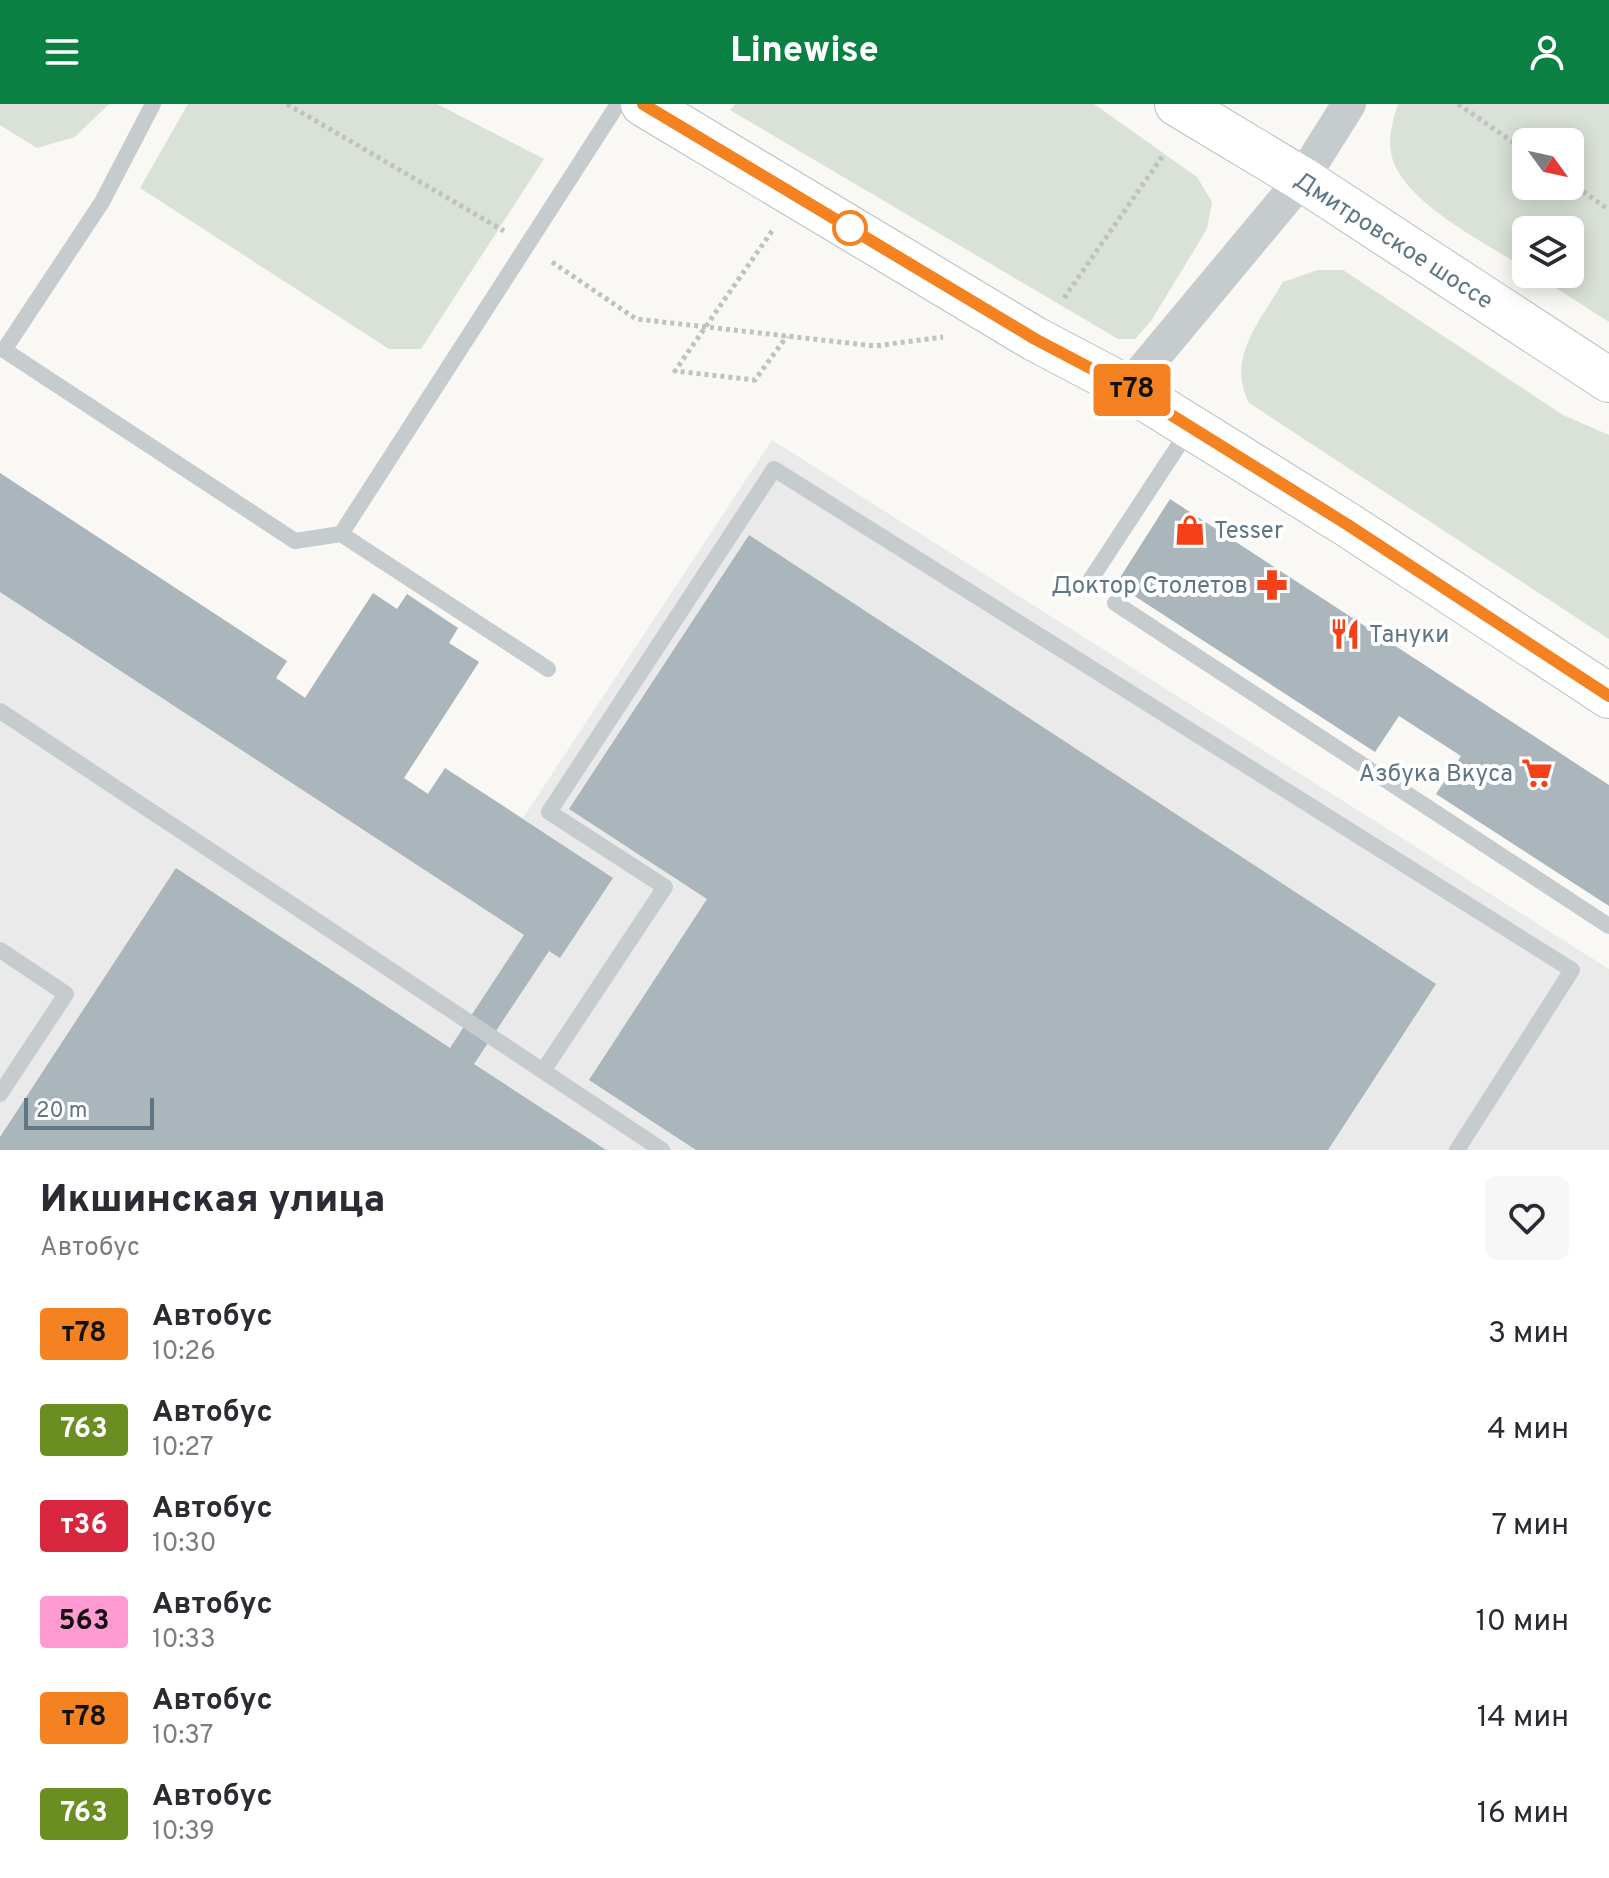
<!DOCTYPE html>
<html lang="ru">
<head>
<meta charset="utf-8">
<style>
  :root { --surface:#fff; --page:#f7f7f7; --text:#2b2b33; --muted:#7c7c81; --accent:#0b8043 }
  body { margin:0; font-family:Overpass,sans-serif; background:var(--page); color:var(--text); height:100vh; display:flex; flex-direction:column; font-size:30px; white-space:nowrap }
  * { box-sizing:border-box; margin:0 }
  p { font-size:26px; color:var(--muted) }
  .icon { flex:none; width:44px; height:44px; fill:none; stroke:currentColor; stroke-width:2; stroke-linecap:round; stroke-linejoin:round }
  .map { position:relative; height:1046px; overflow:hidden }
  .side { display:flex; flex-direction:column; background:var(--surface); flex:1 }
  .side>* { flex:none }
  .badge { padding:0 16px; border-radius:6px; font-size:28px; line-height:52px }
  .needle { width:52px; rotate:123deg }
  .fabs { position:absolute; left:1512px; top:24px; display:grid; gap:16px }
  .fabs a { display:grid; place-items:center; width:72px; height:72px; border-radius:12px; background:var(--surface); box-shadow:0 4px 20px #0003; font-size:40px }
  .scale { position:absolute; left:24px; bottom:20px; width:130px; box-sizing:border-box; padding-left:8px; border:4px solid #607684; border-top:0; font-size:22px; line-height:28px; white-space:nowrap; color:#607684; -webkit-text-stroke:6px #fff; paint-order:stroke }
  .map>.badge { position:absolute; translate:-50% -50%; box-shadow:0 0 0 4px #fff }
  .round { display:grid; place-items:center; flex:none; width:84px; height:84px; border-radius:12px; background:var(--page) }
  .headline { display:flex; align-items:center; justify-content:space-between; height:136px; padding:0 40px }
  h1 { font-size:38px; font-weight:800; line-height:60px }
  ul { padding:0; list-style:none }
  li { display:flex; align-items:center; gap:24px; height:96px; padding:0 40px }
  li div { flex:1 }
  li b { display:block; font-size:30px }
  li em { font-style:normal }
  li .badge { min-width:88px; font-weight:700; text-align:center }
  header { display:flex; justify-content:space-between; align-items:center; height:104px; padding:0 40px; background:var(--accent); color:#fff; font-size:36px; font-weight:800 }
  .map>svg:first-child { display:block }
  .built { fill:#e9eae9 }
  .green { fill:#dae1d6; fill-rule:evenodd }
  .building { fill:#abb6bc }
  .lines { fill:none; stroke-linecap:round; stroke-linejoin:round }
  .primary-casing { stroke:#b8bec1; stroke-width:46 }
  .path { stroke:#bfc2c4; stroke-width:5; stroke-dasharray:4 4; stroke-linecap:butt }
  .service { stroke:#c6cbce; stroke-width:16 }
  .minor { stroke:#c6cbce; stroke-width:34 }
  .primary { stroke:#fff; stroke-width:44 }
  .line-casing { stroke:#fff; stroke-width:18 }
  .line { stroke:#f58220; stroke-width:12 }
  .stop-dot { fill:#fff; stroke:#f58220; stroke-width:4 }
  .labels { text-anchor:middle; stroke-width:8; stroke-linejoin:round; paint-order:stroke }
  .street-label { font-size:24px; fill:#607684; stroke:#fff }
  .poi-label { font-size:24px; fill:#607684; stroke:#fff; text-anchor:start }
</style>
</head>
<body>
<header><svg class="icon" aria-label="menu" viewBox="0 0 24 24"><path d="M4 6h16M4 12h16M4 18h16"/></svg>Linewise<svg class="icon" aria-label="person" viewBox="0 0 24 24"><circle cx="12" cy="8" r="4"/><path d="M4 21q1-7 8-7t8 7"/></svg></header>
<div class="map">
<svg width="1609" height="1046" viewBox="0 0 1609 1046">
  <rect width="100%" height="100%" fill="#f9f8f5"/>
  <path class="built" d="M772 336 1609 865V1046H0V369L287 557 276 574 305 593 373 489 397 505 407 490 458 524 449 539 479 558 404 674 428 689 445 664 523 714Z"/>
  <path class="green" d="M0 0H109L75 33 37 44 0 21Z
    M188 0H437L544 55 421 245H389L140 84Z
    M735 0H1094L1197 73 1212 98 1207 125 1151 217 1135 235H1118L730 6Z
    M1398 0H1609V218L1534 170H1570V126H1526V165C1487 139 1400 98 1391 49 1388 32 1393 16 1398 0ZM1570 38V82H1526V38Z
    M1318 166H1343L1563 311 1609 331V535L1249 299C1226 254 1260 217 1283 178Z"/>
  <path class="building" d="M0 369 287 557 276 574 305 594 373 489 397 505 407 490 458 524 449 539 479 558 404 674 428 690 445 664 613 774 560 854 549 847 474 960 606 1046H0V1033L176 764 450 944 524 831 0 488Z
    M1170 395 1609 681V802L1436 690 1461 652 1399 612 1375 648 1116 480Z
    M749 431 1436 880 1328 1046H696L589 976 707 795 569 705Z"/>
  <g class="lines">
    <defs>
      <path id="primary" d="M643 0 1035 235 1128 284 1348 421 1609 592
        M1177 0 1302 75 1609 276"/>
    </defs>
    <use href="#primary" class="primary-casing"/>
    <path class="path" d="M287 0 504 127
      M1458 0 1526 47
      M1570 78 1609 106
      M772 127 675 267 755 276 787 232
      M552 158 636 215 875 242 943 233
      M1064 194 1164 50"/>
    <path class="service" d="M153 0 102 98 4 246 295 437 341 430 548 565
      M341 430 618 0
      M1087 481 1190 324
      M1115 499 1609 822
      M0 607 662 1046
      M0 846 66 890 0 990
      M543 967 665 783 549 708 774 365 1572 866 1457 1046"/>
    <path class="minor" d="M1128 284 1302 75 1349 0"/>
    <use href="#primary" class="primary"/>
  </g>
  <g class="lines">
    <defs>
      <path id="line" d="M643 0 1035 235 1128 284 1348 421 1609 592"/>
    </defs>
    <use href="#line" class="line-casing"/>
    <use href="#line" class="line"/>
  </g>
  <defs>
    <symbol id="shop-bare" viewBox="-9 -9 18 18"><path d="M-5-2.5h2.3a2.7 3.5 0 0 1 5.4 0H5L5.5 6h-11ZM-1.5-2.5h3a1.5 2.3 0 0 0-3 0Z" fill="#f64018" stroke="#fff" stroke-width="2.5" paint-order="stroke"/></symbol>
    <symbol id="pharmacy-bare" viewBox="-9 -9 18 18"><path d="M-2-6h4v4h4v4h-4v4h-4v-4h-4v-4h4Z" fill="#f64018" stroke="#fff" stroke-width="2.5" paint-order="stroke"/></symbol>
    <symbol id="restaurant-bare" viewBox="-9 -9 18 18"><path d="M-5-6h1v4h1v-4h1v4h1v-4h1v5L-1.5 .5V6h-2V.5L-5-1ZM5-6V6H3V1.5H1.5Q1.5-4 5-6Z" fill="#f64018" stroke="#fff" stroke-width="2.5" paint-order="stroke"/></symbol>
    <symbol id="supermarket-bare" viewBox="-9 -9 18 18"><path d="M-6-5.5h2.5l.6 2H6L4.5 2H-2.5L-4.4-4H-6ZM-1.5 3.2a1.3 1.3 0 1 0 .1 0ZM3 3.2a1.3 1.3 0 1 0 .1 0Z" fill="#f64018" stroke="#fff" stroke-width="2.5" paint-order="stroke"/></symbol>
  </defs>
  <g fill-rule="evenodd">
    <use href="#shop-bare" x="1168" y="404" width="44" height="44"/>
    <use href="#pharmacy-bare" x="1250" y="459" width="44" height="44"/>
    <use href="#restaurant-bare" x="1323" y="508" width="44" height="44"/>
    <use href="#supermarket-bare" x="1515" y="647" width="44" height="44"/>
  </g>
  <circle class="stop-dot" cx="850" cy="124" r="16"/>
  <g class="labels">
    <g class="street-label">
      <text transform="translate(1394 136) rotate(33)" y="8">Дмитровское шоссе</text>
    </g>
    <g class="poi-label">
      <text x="1214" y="434">Tesser</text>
      <text x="1248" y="489" text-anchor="end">Доктор Столетов</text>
      <text x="1369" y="538">Тануки</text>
      <text x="1513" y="677" text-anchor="end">Азбука Вкуса</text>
    </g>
  </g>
</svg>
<div class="fabs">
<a><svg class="needle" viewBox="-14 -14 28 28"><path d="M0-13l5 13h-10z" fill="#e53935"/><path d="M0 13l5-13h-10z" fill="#7c7c81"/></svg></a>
<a><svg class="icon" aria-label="layers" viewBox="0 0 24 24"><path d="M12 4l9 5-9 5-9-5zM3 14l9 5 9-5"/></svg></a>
</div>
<div class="scale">20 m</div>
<b class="badge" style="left:1132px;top:286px;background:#f58220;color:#111">т78</b>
</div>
<section class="side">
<div class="headline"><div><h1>Икшинская улица</h1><p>Автобус</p></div><a class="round"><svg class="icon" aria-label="heart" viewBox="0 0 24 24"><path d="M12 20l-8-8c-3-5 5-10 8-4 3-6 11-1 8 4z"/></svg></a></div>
<ul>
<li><span class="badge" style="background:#f58220;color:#111">т78</span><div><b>Автобус</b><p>10:26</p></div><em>3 мин</em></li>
<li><span class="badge" style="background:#6b8e23;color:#fff">763</span><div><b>Автобус</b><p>10:27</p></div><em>4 мин</em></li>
<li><span class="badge" style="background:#d7263d;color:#fff">т36</span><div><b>Автобус</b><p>10:30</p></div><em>7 мин</em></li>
<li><span class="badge" style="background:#ff9ad2;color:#111">563</span><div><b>Автобус</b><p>10:33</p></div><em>10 мин</em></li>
<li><span class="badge" style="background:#f58220;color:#111">т78</span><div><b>Автобус</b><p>10:37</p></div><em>14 мин</em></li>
<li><span class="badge" style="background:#6b8e23;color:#fff">763</span><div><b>Автобус</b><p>10:39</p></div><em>16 мин</em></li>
</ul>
</section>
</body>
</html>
